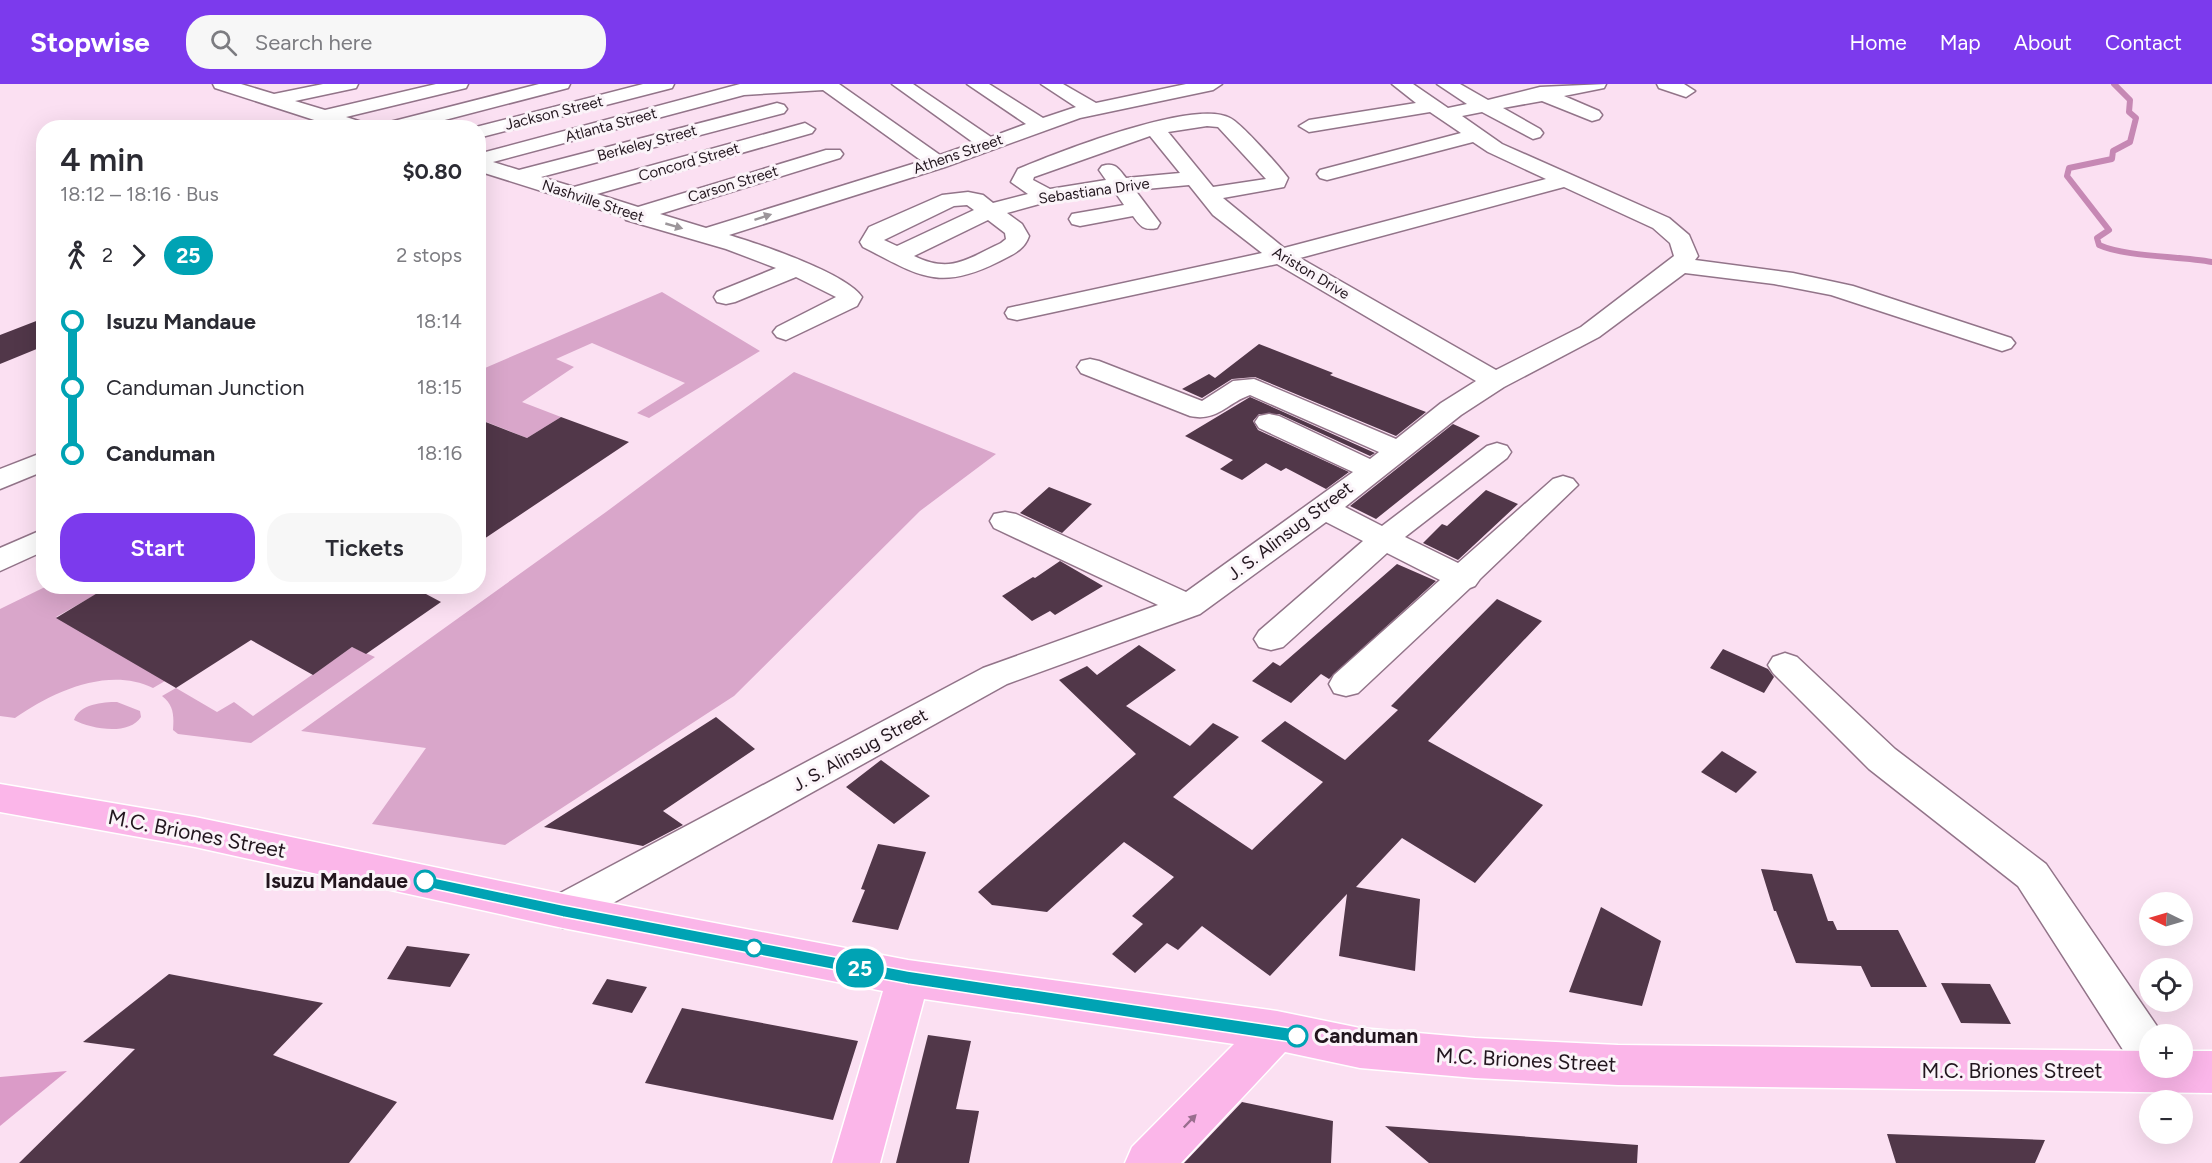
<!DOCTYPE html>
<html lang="en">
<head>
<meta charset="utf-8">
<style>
  :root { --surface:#fff; --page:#f7f7f7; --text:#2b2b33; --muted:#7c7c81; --accent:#7c3aed }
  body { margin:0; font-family:Figtree,sans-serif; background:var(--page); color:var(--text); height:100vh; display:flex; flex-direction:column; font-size:22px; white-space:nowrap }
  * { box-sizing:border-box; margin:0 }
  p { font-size:20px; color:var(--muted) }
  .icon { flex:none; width:33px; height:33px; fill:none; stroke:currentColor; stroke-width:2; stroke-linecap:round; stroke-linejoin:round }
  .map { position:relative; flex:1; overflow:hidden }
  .drawer { position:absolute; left:36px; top:36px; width:450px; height:474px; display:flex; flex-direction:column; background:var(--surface); border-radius:24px; box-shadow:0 6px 24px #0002 }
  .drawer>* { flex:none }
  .badge { padding:0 12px; border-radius:20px; font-size:21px; line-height:39px }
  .needle { width:39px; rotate:275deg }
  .controls { position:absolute; left:2139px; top:808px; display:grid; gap:12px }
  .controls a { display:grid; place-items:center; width:54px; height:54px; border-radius:50%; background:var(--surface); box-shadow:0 6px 24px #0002; font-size:30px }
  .map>.badge { position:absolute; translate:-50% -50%; box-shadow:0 0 0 3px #fff }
  .legs { display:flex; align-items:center; gap:9px; height:66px; padding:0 24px; font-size:20px }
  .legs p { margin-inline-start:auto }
  .head { display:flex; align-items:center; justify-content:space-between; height:102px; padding:0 24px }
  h1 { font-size:33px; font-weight:600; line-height:45px }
  .button { display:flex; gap:12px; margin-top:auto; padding:12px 24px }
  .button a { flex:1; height:69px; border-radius:24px; background:var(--accent); color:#fff; font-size:24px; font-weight:600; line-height:69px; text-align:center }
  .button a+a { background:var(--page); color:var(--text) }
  ul { padding:0 24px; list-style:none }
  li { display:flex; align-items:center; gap:21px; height:66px; font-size:22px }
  li i { display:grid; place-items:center; width:9px; height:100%; margin:0 8px; background:currentColor }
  li i::after { content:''; width:15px; height:15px; margin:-8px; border:4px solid; border-radius:50%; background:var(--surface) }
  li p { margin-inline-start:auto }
  li:first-child i { background:linear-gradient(#0000 50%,currentColor 0) }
  li:last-child i { background:linear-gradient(currentColor 50%,#0000 0) }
  header { display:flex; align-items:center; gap:36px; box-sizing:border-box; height:84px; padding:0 30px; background:var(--accent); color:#fff }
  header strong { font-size:28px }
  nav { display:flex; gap:33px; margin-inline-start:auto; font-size:21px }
  .search { width:420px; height:54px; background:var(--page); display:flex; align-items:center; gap:15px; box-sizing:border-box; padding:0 21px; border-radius:24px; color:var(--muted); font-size:22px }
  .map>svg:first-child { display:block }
  .green { fill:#d9a6ca }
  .forest { fill:#db9bc8 }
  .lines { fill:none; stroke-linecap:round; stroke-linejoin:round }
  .stream { stroke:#c688b4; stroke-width:6 }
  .building { fill:#513749 }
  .minor-casing { stroke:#927489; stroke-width:3 }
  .major-casing { stroke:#fff; stroke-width:3 }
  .minor { fill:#fff; fill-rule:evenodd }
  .major { fill:#fbb6e9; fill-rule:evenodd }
  .oneway { fill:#9c969a }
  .oneway2 { fill:#996e8e }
  .line-1 { fill:#00a3b4; stroke:#fff; stroke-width:1.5 }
  .stop-1-dot { fill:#fff; stroke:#00a3b4; stroke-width:3 }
  .labels { text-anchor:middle; stroke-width:6; stroke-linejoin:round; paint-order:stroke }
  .far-street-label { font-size:15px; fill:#22161e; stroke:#fbf4f9 }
  .street-label { font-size:18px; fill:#22161e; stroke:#fbf4f9 }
  .near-street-label { font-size:21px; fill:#22161e; stroke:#fbf4f9 }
  .near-stop-label { font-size:21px; font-weight:bold; fill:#22161e; stroke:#fbf4f9; text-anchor:end }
</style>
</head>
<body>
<header>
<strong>Stopwise</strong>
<div class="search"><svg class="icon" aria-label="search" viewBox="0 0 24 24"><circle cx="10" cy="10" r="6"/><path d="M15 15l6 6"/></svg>Search here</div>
<nav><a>Home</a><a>Map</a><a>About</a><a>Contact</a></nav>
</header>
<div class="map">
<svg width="2212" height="1079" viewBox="0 0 2212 1079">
  <rect width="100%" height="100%" fill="#fbe0f2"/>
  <path class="green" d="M662 208 760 267 649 334 637 329 685 299 592 259 556 275 574 283 522 318 561 333 527 354 479 335 478 287Z
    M794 288 996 370 920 427 734 612 505 761 372 740 426 664 301 647 606 428Z
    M45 503H161H109L56 533 165 597 153 604C108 582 52 608 15 634L0 632V525Z
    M352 563 375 573 251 659 178 650 173 646C174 632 174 621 162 612L176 604 217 628 234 618 253 632Z
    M117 618 140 627 141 633C129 652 91 645 74 636 79 620 103 618 117 618Z"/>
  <path class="forest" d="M67 987 0 1042V993Z"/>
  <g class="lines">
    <path class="stream" d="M2114 0 2130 16 2129 28 2136 34 2130 58 2113 67 2112 75 2069 84 2067 92 2109 146 2097 154 2099 161C2125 173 2180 172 2212 178"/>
  </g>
  <path class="building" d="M44 234V262L0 280V251Z
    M1259 260 1333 289 1330 291 1426 328 1396 352 1255 293 1232 295 1202 314 1182 305 1209 290 1215 294Z
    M1250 313 1375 369 1370 372 1279 330H1259L1253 337 1258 346 1349 388 1326 405 1286 384 1281 387 1266 379 1242 396 1220 385 1233 376 1185 352Z
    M561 333 629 358 478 459V335L527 354Z
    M1453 340 1480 352 1376 435 1350 422Z
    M1049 403 1092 420 1062 449 1020 429Z
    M1486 406 1518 420 1458 476 1423 459 1442 440 1447 442Z
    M1060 477 1103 502 1055 531 1050 527 1032 537 1002 512 1033 493 1035 494Z
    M1397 480 1436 497 1329 595 1321 590 1291 619 1252 597 1273 578 1280 582Z
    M109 502H411L441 518 366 570 352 563 313 591 251 556 176 604 56 534Z
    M1497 515 1542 537 1428 657 1543 721 1475 799 1402 754 1356 803 1420 815 1415 887 1339 872 1347 810 1270 892 1202 842 1178 866 1167 859 1135 889 1112 870 1143 840 1132 832 1174 793 1124 758 1047 828 992 821 978 808 1136 670 1059 596 1087 582 1097 591 1139 561 1176 586 1126 622 1190 662 1213 639 1239 653 1173 713 1252 766 1323 698 1261 657 1285 637 1345 676 1398 626 1391 622Z
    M1723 565 1768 585 1774 593 1764 609 1710 584Z
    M716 633 755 665 663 727 683 741 643 762 544 743Z
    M1722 667 1757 688 1736 709 1701 688Z
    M881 676 930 712 894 740 846 703Z
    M878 760 926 768 898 846 852 838 865 806 861 805Z
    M1761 785 1812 790 1828 837H1833L1837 846H1898L1927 903H1871L1861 882 1796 879 1776 827H1774Z
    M1601 823 1661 857 1642 922 1569 908Z
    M407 862 470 870 450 903 387 895Z
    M169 890 323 919 273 971 397 1018 349 1079H19L135 965 83 958Z
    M607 895 647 903 632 929 592 920Z
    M1941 899 1990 900 2011 940 1961 939Z
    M682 924 858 957 833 1036 645 999Z
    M928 951 971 957 956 1025 979 1027 969 1079H896Z
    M1242 1018 1333 1037 1331 1079H1184Z
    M1385 1042 1638 1061 1637 1079H1429Z
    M1887 1050 2045 1056 2035 1079H1896Z"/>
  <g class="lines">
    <defs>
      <path id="minor" d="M213 0H241L274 10 323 0H358L356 4 295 17 325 26 436 0H468L466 4 346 33 368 40 370 44H339L215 4Z
        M539 0H570L568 4 414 44H380L382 40Z
        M643 0H674L672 4 478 54V44H472Z
        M740 0H839L940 71 974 59 892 0H913L991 53 1026 40 967 0H989L1043 34 1076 23 1041 0H1063L1096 19 1186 0H1222L1213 6 1080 34 945 83 729 151C759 160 846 189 862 213L857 222 786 256 777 253 773 248 777 243 836 213 796 193 735 218 726 220 717 218 714 213 717 208 776 184 726 165 626 136 624 133 478 87V70ZM823 6 922 77 706 144 660 130 840 74 843 70 840 66H826L638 123 597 110 812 49 815 45 805 39 574 103 541 93 784 29 787 25 784 21 777 19 519 86 493 78 744 11Z
        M1392 0H1413L1448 24 1467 20 1437 0H1460L1488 16 1540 3 1606 0 1604 4 1564 12 1599 27 1602 31 1599 35 1592 37 1542 17 1503 24 1540 45 1543 49 1540 53 1533 55 1482 28 1462 32 1502 60 1669 134 1689 151 1698 172 1695 176 1793 189 1853 202 2011 254 2015 259 2011 264 2002 267 1831 211 1774 200 1685 189 1599 253 1504 303 1461 331 1345 423 1382 442 1487 362 1497 359 1507 362 1511 368 1507 374 1405 453 1458 479 1553 395 1563 392 1573 395 1578 401 1480 495 1475 502 1470 504 1358 609 1346 612 1334 609 1329 600 1334 591 1440 496 1387 469 1283 563 1271 566 1259 563 1254 555 1259 547 1363 457 1326 438 1200 530 1007 600 577 839 563 844 549 839 543 827 549 815 983 584 1158 521 994 444 990 437 994 430 1005 428 1016 430 1186 508 1353 388 1259 344 1255 338 1259 332 1269 330 1279 332 1370 375 1379 368 1250 311C1227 319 1217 338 1190 332L1081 289 1077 283 1081 277 1090 275 1099 277 1202 317 1233 297 1254 295 1396 355 1441 319 1476 297 1277 180 1017 236 1008 234 1005 229 1008 224 1262 169 1213 131 1189 101 1135 106 1160 139 1157 144C1144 147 1140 142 1133 132L1080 142 1072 140 1069 135 1072 130 1124 121 1115 108 1043 119 1007 129 1022 140 1029 152C1024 167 1011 171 998 178 938 208 918 191 863 163L860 158 869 143 942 111 968 108 983 111 993 119 1028 110 1011 98 1018 85C1056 69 1195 14 1230 34 1241 39 1280 83 1288 94L1284 103 1223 114 1284 164 1546 95 1488 68 1473 58 1327 96 1320 94 1317 90 1320 86 1461 49 1430 28 1309 48 1299 42 1309 36 1416 19ZM1207 42 1218 43 1266 95 1213 103 1168 48ZM1150 52 1180 89 1126 94C1118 84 1115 78 1102 82L1099 86 1106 96 1050 105 1033 96 1034 93ZM1564 103 1653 144 1670 159 1674 172 1581 243 1496 286 1300 174ZM967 121 974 126 897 162 884 156 954 122ZM988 136 1005 149 1006 155 1001 159C967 175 951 190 914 172Z
        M1657 0H1684L1695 7 1686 13 1659 4Z
        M44 368V387L0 405V385Z
        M44 445V467L0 487V464Z
        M1785 569 1797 573 1895 665 2046 780 2163 951H2150V984H2164L2150 989 2134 983 2018 802 1869 685 1773 589 1768 581 1773 573Z"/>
      <path id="major" d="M0 700 195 733 563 810 908 876 1277 927 1360 944 1475 954 1618 961 2150 967V984H2182V967H2212V1009L1618 1001 1475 994 1360 984 1285 968 1181 1079H1125L1132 1063 1234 960 924 915 880 1079H832L883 907 563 844 195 763 0 728Z"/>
    </defs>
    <use href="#minor" class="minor-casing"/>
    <use href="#major" class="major-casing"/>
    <use href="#minor" class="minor"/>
    <use href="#major" class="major"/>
  </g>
  <defs><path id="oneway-solid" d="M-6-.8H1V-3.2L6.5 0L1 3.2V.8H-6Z" transform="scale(1.5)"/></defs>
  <g class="oneway">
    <use href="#oneway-solid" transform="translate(763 133) rotate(-18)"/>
    <use href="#oneway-solid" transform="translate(674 142) rotate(16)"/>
  </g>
  <use class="oneway2" href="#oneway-solid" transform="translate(1190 1037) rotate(-46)"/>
  <path class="line-1" d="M425 792 563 821 908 887 1297 945 1303 947 1305 952 1303 957 1297 959 908 900 563 833 425 803 418 797Z"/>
  <g class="stop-1-dot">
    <circle cx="425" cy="797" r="10"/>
    <circle cx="754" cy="864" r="8"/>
    <circle cx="1297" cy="952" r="10"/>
  </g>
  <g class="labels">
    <g class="far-street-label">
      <text transform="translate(554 29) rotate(-14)" y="5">Jackson Street</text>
      <text transform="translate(611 41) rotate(-15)" y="5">Atlanta Street</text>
      <text transform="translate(647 59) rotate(-15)" y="5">Berkeley Street</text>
      <text transform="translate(958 70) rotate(-19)" y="5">Athens Street</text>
      <text transform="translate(689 78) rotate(-16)" y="5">Concord Street</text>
      <text transform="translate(733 100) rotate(-17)" y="5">Carson Street</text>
      <text transform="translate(1094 107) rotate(-8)" y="5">Sebastiana Drive</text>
      <text transform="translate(593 117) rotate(18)" y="5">Nashville Street</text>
      <text transform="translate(1311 189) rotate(31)" y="5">Ariston Drive</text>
    </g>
    <g class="street-label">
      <text transform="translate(1290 447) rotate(-37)" y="6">J. S. Alinsug Street</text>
      <text transform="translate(860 666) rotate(-29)" y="6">J. S. Alinsug Street</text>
    </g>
    <g class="near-street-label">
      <text transform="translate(197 750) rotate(11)" y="7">M.C. Briones Street</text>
      <text transform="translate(1526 976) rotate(3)" y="7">M.C. Briones Street</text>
      <text x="2012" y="994">M.C. Briones Street</text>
    </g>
    <g class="near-stop-label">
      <text x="408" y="804">Isuzu Mandaue</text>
      <text x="1314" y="959" text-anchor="start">Canduman</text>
    </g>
  </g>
</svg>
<div class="controls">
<a><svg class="needle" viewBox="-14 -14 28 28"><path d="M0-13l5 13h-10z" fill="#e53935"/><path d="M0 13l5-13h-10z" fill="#7c7c81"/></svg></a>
<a><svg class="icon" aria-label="locate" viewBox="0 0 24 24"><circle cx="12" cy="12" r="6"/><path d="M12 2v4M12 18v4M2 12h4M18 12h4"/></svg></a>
<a>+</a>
<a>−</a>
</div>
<b class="badge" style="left:860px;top:884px;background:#00a3b4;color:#fff">25</b>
<section class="drawer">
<div class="head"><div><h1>4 min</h1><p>18:12 – 18:16 · Bus</p></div><b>$0.80</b></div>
<div class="legs"><svg class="icon" aria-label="walk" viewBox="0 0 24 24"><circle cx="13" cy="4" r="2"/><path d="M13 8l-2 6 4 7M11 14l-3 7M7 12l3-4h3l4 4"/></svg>2<svg class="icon" aria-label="forward" viewBox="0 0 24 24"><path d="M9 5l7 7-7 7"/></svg><b class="badge" style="background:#00a3b4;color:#fff">25</b><p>2 stops</p></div>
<ul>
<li><i style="color:#00a3b4"></i><b>Isuzu Mandaue</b><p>18:14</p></li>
<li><i style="color:#00a3b4"></i><span>Canduman Junction</span><p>18:15</p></li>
<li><i style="color:#00a3b4"></i><b>Canduman</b><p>18:16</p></li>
</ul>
<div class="button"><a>Start</a><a>Tickets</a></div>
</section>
</div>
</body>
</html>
